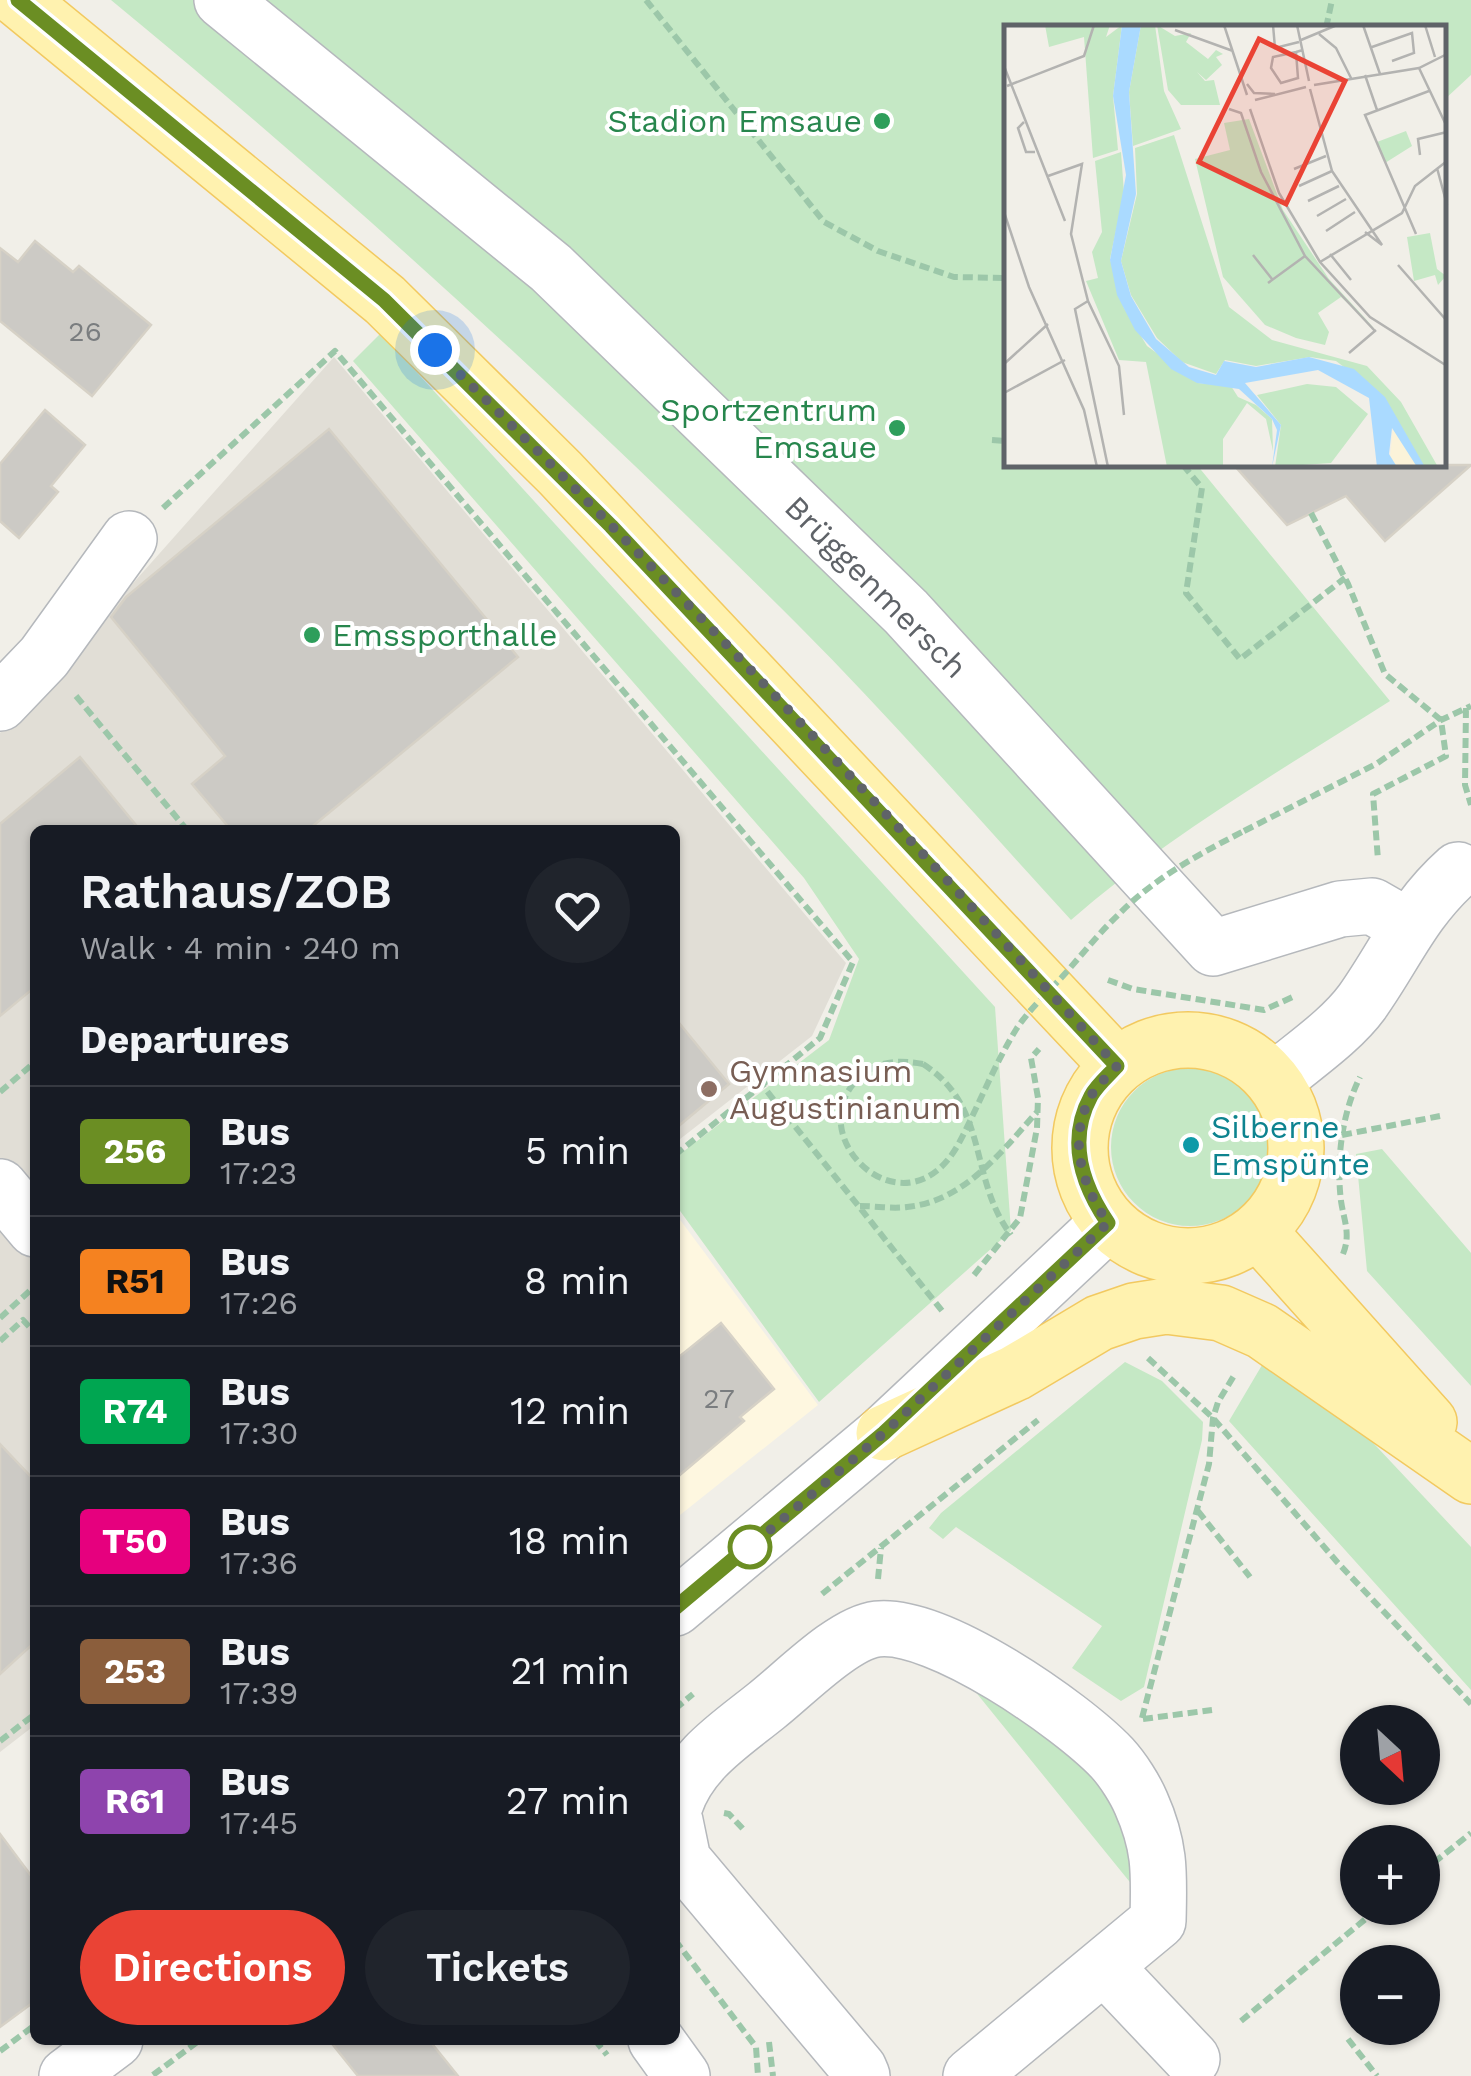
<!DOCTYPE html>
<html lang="en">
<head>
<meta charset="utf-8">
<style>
  :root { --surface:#171b24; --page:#20242c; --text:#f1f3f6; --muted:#9ea1a6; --line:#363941; --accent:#ea4335 }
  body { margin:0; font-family:"Work Sans",sans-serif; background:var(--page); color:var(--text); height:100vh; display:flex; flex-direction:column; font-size:38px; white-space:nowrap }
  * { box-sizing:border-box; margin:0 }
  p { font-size:32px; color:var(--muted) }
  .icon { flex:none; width:55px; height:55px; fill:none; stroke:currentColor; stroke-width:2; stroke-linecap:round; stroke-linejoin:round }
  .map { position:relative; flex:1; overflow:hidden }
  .details { position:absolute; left:30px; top:825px; width:650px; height:1220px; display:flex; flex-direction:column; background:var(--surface); border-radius:15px; box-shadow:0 2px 8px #0004 }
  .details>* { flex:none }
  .badge { padding:0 20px; border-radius:8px; font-size:35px; line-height:65px }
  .needle { width:65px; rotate:154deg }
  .controls { position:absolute; left:1340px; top:1705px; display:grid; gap:20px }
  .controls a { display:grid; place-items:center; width:100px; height:100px; border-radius:50%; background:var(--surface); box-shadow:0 2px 8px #0004; font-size:50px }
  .you { position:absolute; width:50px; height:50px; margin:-25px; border:8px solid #fff; border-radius:50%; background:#1a73e8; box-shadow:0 0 0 15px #1a73e833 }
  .map>.badge { position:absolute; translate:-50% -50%; box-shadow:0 0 0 5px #fff }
  h2 { padding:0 50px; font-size:38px; line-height:90px }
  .round { display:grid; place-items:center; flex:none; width:105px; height:105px; border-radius:52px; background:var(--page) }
  .headline { display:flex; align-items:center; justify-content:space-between; height:170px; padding:0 50px }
  h1 { font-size:48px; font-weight:600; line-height:75px }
  .cta { display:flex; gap:20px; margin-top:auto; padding:20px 50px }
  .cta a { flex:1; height:115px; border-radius:60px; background:var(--accent); color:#fff; font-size:40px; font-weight:600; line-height:115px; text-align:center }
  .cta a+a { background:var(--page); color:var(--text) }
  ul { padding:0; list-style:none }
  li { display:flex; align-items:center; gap:30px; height:130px; padding:0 50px; border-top:2px solid var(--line) }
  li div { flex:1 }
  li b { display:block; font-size:38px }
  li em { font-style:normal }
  li .badge { min-width:110px; font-weight:700; text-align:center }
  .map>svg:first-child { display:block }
  .commercial { fill:#fef7e0 }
  .education { fill:#e1ded6 }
  .green { fill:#c5e8c5 }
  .building { fill:#cccac5; stroke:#d6d1c6; stroke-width:2.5 }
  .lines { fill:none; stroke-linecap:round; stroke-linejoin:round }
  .minor-casing { stroke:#b5b8bc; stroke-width:58 }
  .major-casing { stroke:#f2c960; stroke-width:58 }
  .path { stroke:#9cc7a9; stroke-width:6; stroke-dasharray:10 5; stroke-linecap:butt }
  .minor { stroke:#fff; stroke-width:55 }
  .major { stroke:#fff2af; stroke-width:55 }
  .path-bridge { stroke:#9cc7a9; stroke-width:6; stroke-dasharray:10 5; stroke-linecap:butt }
  .line-casing { stroke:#fff; stroke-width:22 }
  .line { stroke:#6b8e23; stroke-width:15 }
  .walk { stroke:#5f6368; stroke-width:10; stroke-dasharray:0 18 }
  .leisure-dot { fill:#2e9e5b; stroke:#fff; stroke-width:4 }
  .education-dot { fill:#8d6e63; stroke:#fff; stroke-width:4 }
  .culture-dot { fill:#0f9aa8; stroke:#fff; stroke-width:4 }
  .stop-dot { fill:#fff; stroke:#6b8e23; stroke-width:5 }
  .labels { text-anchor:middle; stroke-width:8; stroke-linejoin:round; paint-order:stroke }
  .number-label { font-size:28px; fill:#7a7d7f }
  .leisure-label { font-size:32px; fill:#27864d; stroke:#fff; text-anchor:end }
  .street-label { font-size:32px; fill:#5f6368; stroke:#fff }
  .education-label { font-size:32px; fill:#785e54; stroke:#fff; text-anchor:start }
  .culture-label { font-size:32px; fill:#0d838f; stroke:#fff; text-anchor:start }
  .inset-road { fill:none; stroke:#b3b3b1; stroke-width:2.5 }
  .view { fill:#ea4335; fill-opacity:0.15; stroke:#ea4335; stroke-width:5 }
  .inset-edge { fill:none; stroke:#5f6368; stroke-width:5 }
</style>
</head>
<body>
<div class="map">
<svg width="1471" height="2076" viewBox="0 0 1471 2076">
  <rect width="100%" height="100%" fill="#f1efe8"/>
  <path class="commercial" d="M675 1213 818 1405 675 1519Z"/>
  <path class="education" d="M334 357 846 963 812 1036 675 1143V830H35V1725L0 1752V733Z"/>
  <path class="green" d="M111 0H1471V75L1444 100V28H1006V465H1197L1390 701C1282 770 1168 835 1071 920 981 822 893 720 799 626 579 407 351 197 111 0Z
    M381 333 995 1007 1011 1231 819 1402 675 1204V1158L829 1040 859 959 804 878 353 361Z
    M1111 1147a79 79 0 1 1 158 0a79 79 0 1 1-158 0Z
    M1382 1149 1471 1253V1386L1367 1271 1356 1154Z
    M1265 1360 1346 1414 1471 1547V1690L1229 1421Z
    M1125 1362 1162 1381 1203 1422 1202 1440 1144 1687 1121 1701 1072 1668 1102 1626 956 1527 943 1539 929 1528 941 1513Z
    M957 1669 1121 1792 1142 1897Z"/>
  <path class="building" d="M35 241 73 272 79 266 151 325 92 396 0 321V248L18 262Z
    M45 410 85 445 51 486 58 492 19 538 0 521V464Z
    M329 429 518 657 308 830H231L192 784 225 756 111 617 126 597Z
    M1234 465H1471L1385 541 1346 496 1287 525Z
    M80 757 140 830H35V987L0 1016V824Z
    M675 1018 729 1084 675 1129Z
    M721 1323 774 1389 740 1417 744 1421 675 1479V1360Z
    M0 1444 35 1481V1642L0 1674Z
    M0 1834 35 1881V2001L0 2027Z
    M329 2040H429L458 2076H358Z"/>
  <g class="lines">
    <defs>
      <path id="minor" d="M222 0 551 268 906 612 1213 948 1340 909 1372 906 1407 926
        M0 703 44 657 129 539
        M1274 1081C1302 1057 1340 1032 1362 1002 1396 954 1412 911 1458 870
        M0 1187 35 1229
        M675 1608 884 1433 1108 1223
        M675 1805C690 1760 730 1735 766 1706 793 1685 843 1633 877 1629 938 1622 1071 1715 1112 1758 1123 1770 1135 1789 1141 1803 1161 1848 1159 1874 1158 1921L971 2076
        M675 1821 683 1860 859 2069 862 2076
        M1104 1966 1192 2059
        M656 2040 682 2076
        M67 2076 115 2040"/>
      <path id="major" d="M19 0 385 300 560 473 1117 1065
        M1080 1148a108 108 0 1 1 216 0a108 108 0 1 1-216 0Z
        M1258 1231 1429 1422
        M884 1433 1015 1373 1099 1323 1134 1311 1166 1306 1221 1313 1262 1331 1471 1476"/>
    </defs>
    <use href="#minor" class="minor-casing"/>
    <use href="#major" class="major-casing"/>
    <path class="path" d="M646 0 824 222 878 251 954 277 1006 278
      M1326 28 1332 0
      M992 440 1006 441
      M1183 465 1202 488 1186 593 1240 659 1345 578
      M163 508 335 351 853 962 820 1038 762 1085 943 1312
      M1311 513 1348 584 1385 674 1441 720 1446 756 1373 794 1378 860
      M76 696 187 830
      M1466 708 1465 785 1471 805
      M1244 831 1376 764 1441 720 1471 706
      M1108 980 1133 989 1264 1010 1295 996
      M923 1064C990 1107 968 1178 1011 1235
      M0 1092 35 1062
      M1342 1135 1440 1116
      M675 1155 762 1085
      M860 1206C875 1206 892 1209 907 1207 965 1201 1001 1152 1037 1112
      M1343 1254C1351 1234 1344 1221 1341 1201 1336 1160 1342 1113 1360 1077
      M974 1275 1020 1218 1037 1128 1038 1098 1031 1058 1039 1049
      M0 1318 35 1286
      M0 1341 23 1320 35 1333
      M1148 1358 1213 1418 1338 1563 1471 1704
      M1198 1511 1250 1577
      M878 1579 881 1548
      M822 1594 1038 1420
      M675 1709 693 1694
      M1142 1718 1209 1464 1213 1418 1218 1402 1235 1374
      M1143 1719 1212 1710
      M0 1741 35 1714
      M724 1813 729 1814 745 1831
      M1422 1872 1471 1833
      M675 1940 756 2047 758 2076
      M1241 2021 1379 1908
      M1348 2039 1377 2076
      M595 2040 607 2055
      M769 2042 773 2076
      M0 2051 35 2025
      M153 2075 200 2040"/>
    <use href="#minor" class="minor"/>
    <use href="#major" class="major"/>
    <path class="path-bridge" d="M923 1064C899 1060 879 1060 860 1077 796 1135 906 1241 959 1143 979 1105 994 1065 1017 1028 1029 1010 1047 993 1062 977 1081 956 1098 934 1118 915 1153 879 1199 854 1244 831"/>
  </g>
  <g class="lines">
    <defs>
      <path id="line" d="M18 0 384 300 611 526 1117 1066C1109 1075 1097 1085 1091 1096 1067 1140 1082 1185 1108 1223L884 1433 675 1608"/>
    </defs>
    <use href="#line" class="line-casing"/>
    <use href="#line" class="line"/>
    <path class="walk" d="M435 350C671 579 895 822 1117 1066 1109 1075 1097 1085 1091 1096 1067 1140 1082 1185 1108 1223L884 1433 750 1547"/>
  </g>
  <g class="leisure-dot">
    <circle cx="882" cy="121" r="10"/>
    <circle cx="897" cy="428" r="10"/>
    <circle cx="312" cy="635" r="10"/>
  </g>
  <circle class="education-dot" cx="709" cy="1089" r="10"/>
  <circle class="culture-dot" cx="1191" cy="1145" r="10"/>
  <circle class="stop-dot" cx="750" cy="1547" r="20"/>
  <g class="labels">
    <g class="number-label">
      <text x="85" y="341">26</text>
      <text x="719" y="1408">27</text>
    </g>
    <g class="leisure-label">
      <text x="862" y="132">Stadion Emsaue</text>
      <text x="877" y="421">Sportzentrum<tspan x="877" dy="37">Emsaue</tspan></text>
      <text x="332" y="646" text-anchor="start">Emssporthalle</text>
    </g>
    <g class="street-label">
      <text transform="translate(876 587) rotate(45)" y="11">Brüggenmersch</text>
    </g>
    <g class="education-label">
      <text x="729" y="1082">Gymnasium<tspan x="729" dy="37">Augustinianum</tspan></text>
    </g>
    <g class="culture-label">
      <text x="1211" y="1138">Silberne<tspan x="1211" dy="37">Emspünte</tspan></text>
    </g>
  </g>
  <g transform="translate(1004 25)">
    <rect width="442" height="442" fill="#f1efe8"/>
    <path d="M41 0H106L102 12 118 0 109 71 114 125 89 133 80 12 45 22ZM137 0H151L160 66 177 104 129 121 125 67ZM153 0 171 11 187 8 182 17 204 34 212 25 219 29 212 32 218 40 202 55 193 47 201 56 210 55 216 80H177L164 65ZM245 94 279 185 325 254 371 304 337 272 314 288 325 307 321 320 292 313 261 300 219 252 191 134 226 125 220 98ZM402 106 408 121 381 138 373 117ZM170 110 225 282 268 315 363 341 397 377 434 442H421L415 434 380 372 332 336 306 332 252 341 221 335 212 349 178 337 153 313 127 270 117 236 133 169 131 123ZM117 127 120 168 106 234 120 283 143 321 194 358 227 361 234 372 252 380 268 394 269 426 262 394 243 378 219 414V442H163L142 337 115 335 82 256 94 253 88 227 98 207 91 136ZM426 208 433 244 442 251 434 260 431 250 410 256 403 212ZM303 359 332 362 364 389 327 438 271 442 277 400 253 370Z" fill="#c5e8c5"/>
    <path d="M389 403 409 432 413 442H393L386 432Z" fill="#fbf3d9"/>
    <path d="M118 0H137L125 67 132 169 117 236 127 271 152 314 185 342 212 350 220 336 252 342 305 332 350 344 381 372 421 442H413L388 403 385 429 393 442H373L365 373 314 345 241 358 277 400 268 442 273 405 268 394 235 364 193 358 167 344 131 305 113 270 106 235 122 150 109 71Z" fill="#aadaff"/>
    <path class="inset-road" d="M220 0 243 70M269 0 271 23 295 17M293 0 305 56M359 0 376 49M421 0 431 32M171 5 229 26M315 9 332 23 347 53M297 15 333 0M368 22 408 8 410 28 388 36M292 27 294 53 277 58 267 43 269 32 292 27 299 25M0 41 61 196M415 43 443 102M361 50 373 85M243 59 250 68 271 69M310 60 415 43 443 29M3 61 80 31 90 0M306 64 328 146 378 220 361 207M251 75 302 62M225 84 237 88 257 147 301 231 371 306M246 84 275 168 316 237 366 292 443 341M20 97 14 103 22 127H31M416 130 414 114 443 107M433 143 443 180M290 144 322 131M44 151 78 139 67 209 84 276 115 341 120 390M295 161 328 146M304 176 335 161M0 187 25 262 80 385 93 442M313 191 342 174M322 206 351 187M412 209 361 90 425 66M326 229 347 255M249 230 268 254M316 237 398 188 411 161 443 136M394 240 443 296M264 258 301 231M84 276 71 284 104 442M345 328 372 305M0 339 44 299M0 368 61 335"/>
    <path class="view" d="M255 14 341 56 282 179 195 137Z"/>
    <rect width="442" height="442" class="inset-edge"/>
  </g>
</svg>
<div class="controls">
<a><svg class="needle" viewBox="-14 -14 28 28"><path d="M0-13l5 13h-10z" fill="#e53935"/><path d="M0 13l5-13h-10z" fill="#9ea1a6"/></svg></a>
<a>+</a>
<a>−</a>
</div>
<div class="you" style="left:435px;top:350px"></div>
<section class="details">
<div class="headline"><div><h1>Rathaus/ZOB</h1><p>Walk · 4 min · 240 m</p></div><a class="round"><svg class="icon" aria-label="heart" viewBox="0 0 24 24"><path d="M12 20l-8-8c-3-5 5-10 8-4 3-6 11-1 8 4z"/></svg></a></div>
<h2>Departures</h2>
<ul>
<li><span class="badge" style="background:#6b8e23;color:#fff">256</span><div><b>Bus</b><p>17:23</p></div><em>5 min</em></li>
<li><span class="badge" style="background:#f58220;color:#111">R51</span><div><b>Bus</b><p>17:26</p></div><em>8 min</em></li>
<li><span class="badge" style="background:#00a651;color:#fff">R74</span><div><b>Bus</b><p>17:30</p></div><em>12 min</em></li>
<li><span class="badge" style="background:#e6007e;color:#fff">T50</span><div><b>Bus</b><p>17:36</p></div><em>18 min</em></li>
<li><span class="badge" style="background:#8b5e3c;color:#fff">253</span><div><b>Bus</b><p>17:39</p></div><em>21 min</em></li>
<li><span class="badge" style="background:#8e44ad;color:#fff">R61</span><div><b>Bus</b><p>17:45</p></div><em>27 min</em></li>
</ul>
<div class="cta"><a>Directions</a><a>Tickets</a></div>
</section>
</div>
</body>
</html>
